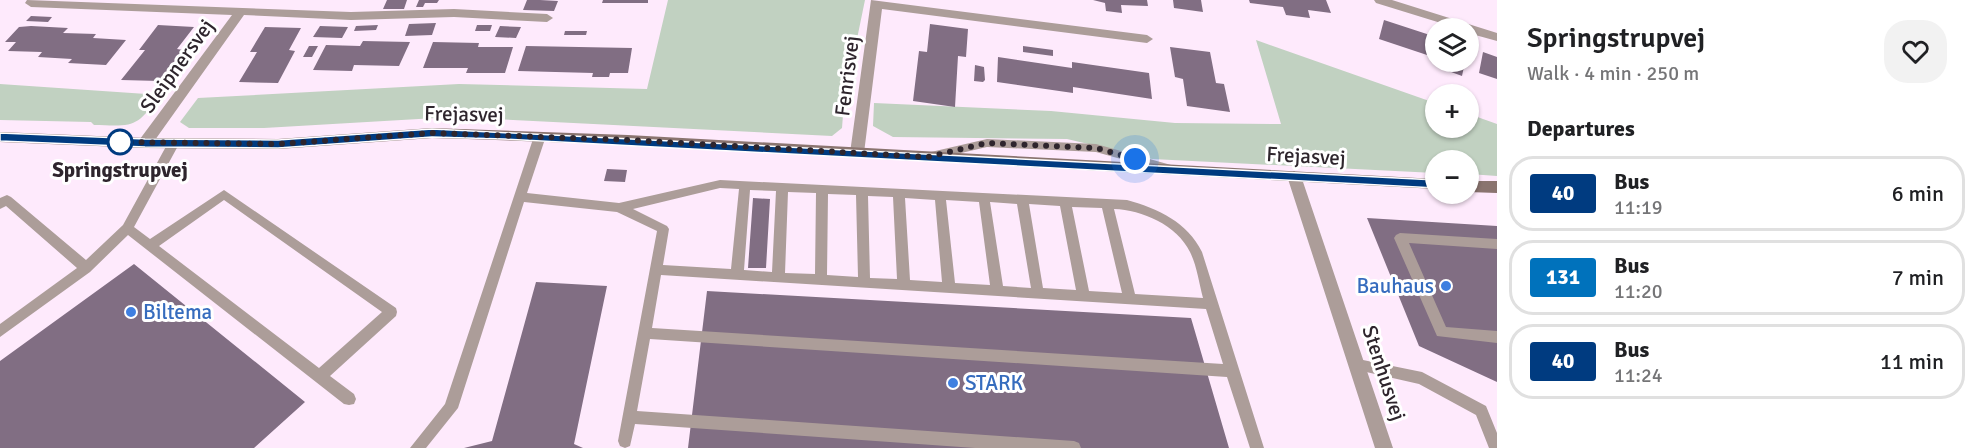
<!DOCTYPE html>
<html lang="en">
<head>
<meta charset="utf-8">
<style>
  :root { --surface:#fff; --page:#f2f2f2; --text:#202124; --muted:#757577; --line:#e0e0e0 }
  body { margin:0; font-family:Signika,sans-serif; background:var(--page); color:var(--text); height:100vh; display:flex; flex-direction:column; font-size:22px; white-space:nowrap }
  * { box-sizing:border-box; margin:0 }
  p { font-size:20px; color:var(--muted) }
  .icon { flex:none; width:33px; height:33px; fill:none; stroke:currentColor; stroke-width:2; stroke-linecap:round; stroke-linejoin:round }
  .map { position:relative; flex:1; overflow:hidden }
  .drawer { display:flex; flex-direction:column; background:var(--surface); width:480px }
  .drawer>* { flex:none }
  .badge { padding:0 12px; border-radius:4px; font-size:21px; line-height:39px }
  .buttons { position:absolute; left:1425px; top:18px; display:grid; gap:12px }
  .buttons a { display:grid; place-items:center; width:54px; height:54px; border-radius:50%; background:var(--surface); box-shadow:0 2px 4px #0004; font-size:30px }
  .you { position:absolute; width:30px; height:30px; margin:-15px; border:4px solid #fff; border-radius:50%; background:#1a73e8; box-shadow:0 0 0 9px #1a73e833 }
  .map>.badge { position:absolute; translate:-50% -50%; box-shadow:0 0 0 3px #fff }
  h2 { padding:0 30px; font-size:22px; line-height:54px }
  .round { display:grid; place-items:center; flex:none; width:63px; height:63px; border-radius:24px; background:var(--page) }
  .overview { display:flex; align-items:center; justify-content:space-between; height:102px; padding:0 30px }
  h1 { font-size:28px; font-weight:600; line-height:45px }
  ul { padding:0; list-style:none }
  li { display:flex; align-items:center; gap:18px; height:75px; margin:0 12px 9px; padding:0 18px; border:3px solid var(--line); border-radius:24px }
  li div { flex:1 }
  li b { display:block; font-size:22px }
  li em { font-style:normal }
  li .badge { min-width:66px; font-weight:700; text-align:center }
  main { display:flex; flex:1; min-height:0 }
  .map>svg:first-child { display:block }
  .green { fill:#c1d1c1 }
  .building { fill:#816e83 }
  .lines { fill:none; stroke-linecap:round; stroke-linejoin:round }
  .lane { fill:#ac9d99; fill-rule:evenodd }
  .street { fill:#ac9d99; fill-rule:evenodd }
  .secondary { fill:#8a746f; fill-rule:evenodd }
  .line { fill:#003b80; stroke:#fff; stroke-width:1.5 }
  .walk { stroke:#2e252d; stroke-width:6; stroke-dasharray:0 10.8 }
  .stop-dot { fill:#fff; stroke:#003b80; stroke-width:3 }
  .shop-dot { fill:#3f7fe0; stroke:#fff; stroke-width:2 }
  .labels { text-anchor:middle; stroke-width:6; stroke-linejoin:round; paint-order:stroke }
  .street-label { font-size:21px; fill:#2e252d; stroke:#fff }
  .stop-label { font-size:21px; font-weight:bold; fill:#2e252d; stroke:#fff }
  .shop-label { font-size:21px; fill:#366cbe; stroke:#fff; text-anchor:start }
</style>
</head>
<body>
<main>
<div class="map">
<svg width="1497" height="448" viewBox="0 0 1497 448">
  <rect width="100%" height="100%" fill="#feeafc"/>
  <path class="green" d="M668 0H865L844 102 842 128 832 136 453 117 264 128H189L180 122 198 98 459 84 647 89Z
    M1256 40 1435 103 1436 128H1468L1469 114 1497 124V176L1469 174 1468 160H1436L1435 173 1152 159 1067 139 893 137 873 126 874 103 1051 111 1175 123 1281 124Z
    M0 84 161 95C135 128 136 126 94 125L91 122 0 120Z"/>
  <path class="building" d="M387 0H407L404 9H383Z
    M419 0H439L437 3H425L423 7H416Z
    M527 0H540L558 1 554 11 523 10Z
    M603 0H648V3H602Z
    M1093 0H1147L1148 6 1121 5 1122 13 1106 11 1105 3Z
    M1173 0H1201L1203 12 1174 8Z
    M1249 0H1326L1331 13 1308 10 1310 18 1286 15 1283 7 1250 3Z
    M31 16 52 17 48 22 26 21Z
    M1384 20 1436 37V58L1379 39Z
    M436 23 432 35 405 36 409 24Z
    M930 24 968 29 966 57 958 56 955 107 913 101 919 51 927 52Z
    M158 25 194 27 177 49 183 50 160 81 121 80 145 50H139Z
    M378 25 376 30 354 31 356 26Z
    M477 25H492L490 31H475Z
    M31 26 68 28 63 33 96 34 93 38 126 40 106 65 68 63 72 59 38 57 42 52 8 51 16 42H5L19 27Z
    M320 26 348 27 342 38 313 37Z
    M500 26 521 27 516 38 495 37Z
    M265 27 301 28 289 50 295 51 278 83 239 82 257 52H250Z
    M565 31H587L586 35H564Z
    M363 41 410 42 399 66 354 65 352 71 313 70 326 45 360 46Z
    M433 42 479 43 478 47H513L505 73H466L468 68H423Z
    M189 46H197L186 61H178Z
    M309 46H318L312 57H303Z
    M526 46 632 48 628 73H610L609 77H592L593 73 518 71Z
    M1023 46 1053 50V56L1023 52Z
    M1170 47 1210 52 1216 83 1224 84 1230 112 1187 106 1183 79 1175 77Z
    M1483 52 1497 57V79L1479 73Z
    M998 57 1072 68V62L1149 73 1152 99 1073 87V93L997 82Z
    M1445 62H1465L1462 76 1443 69Z
    M975 65 984 67 985 80 983 82 974 81Z
    M607 169 627 170 625 182 604 181Z
    M753 198 770 199 766 268H748Z
    M1367 218 1497 226V382L1419 346Z
    M134 264 305 402 254 448H0V361Z
    M536 282 607 286 574 444 583 448H464L492 441Z
    M707 291 1191 318 1229 448H688Z"/>
  <g class="lines">
    <path class="lane" d="M540 132 546 136 527 193 619 203 720 180 1127 200C1159 209 1187 222 1202 252L1264 448H1250L1227 377 650 339 637 411 1074 441 1079 443 1081 448H975L635 424 630 446 625 448 620 446 618 441 657 231 617 212 524 202 458 408 426 448H410L445 404 534 136ZM720 188 739 189 731 269 663 265 669 229 667 226 633 209ZM750 190 776 191 772 272 744 270ZM788 192 816 193 815 274 785 273ZM828 194 856 195 858 277 827 275ZM868 196 893 197 897 279 870 278ZM905 198 935 200 942 282 910 280ZM946 200 979 202 990 285 955 283ZM990 202 1017 204 1031 288 1003 286ZM1029 204 1060 206 1076 290 1043 288ZM1072 207 1102 208 1122 293 1089 291ZM1114 209C1142 210 1177 225 1190 252 1197 266 1199 283 1203 298L1135 294ZM661 275 1206 309 1223 364 652 328Z
      M987 139 1096 144 1171 165 1173 168 1167 172 1096 152 987 147 931 160 925 156 931 152Z
      M173 140 179 144 134 227 150 239 224 190 396 308 397 312 396 316 330 376 354 394 356 399 354 404 349 405 344 404 128 235 90 272 0 337V324L77 268 6 206 0 209V198L7 195 11 197 86 260 123 225 169 141ZM224 200 382 312 319 368 159 246Z
      M1400 233 1497 239V249L1409 243 1446 327 1497 331V343L1437 336 1394 238 1396 235Z
      M1358 359 1422 372 1486 406 1497 433V448H1489L1476 415 1419 384 1353 369 1351 365 1353 361Z"/>
    <path class="street" d="M27 0 351 12 454 9 547 14 553 18 547 22 454 17 351 20 244 15 150 147H140L138 143 140 139 232 15 31 7 25 3Z
      M871 0 1147 35 1153 39 1147 43 882 9 864 153 857 158 850 153Z
      M1374 0H1392L1497 33V41L1468 33V28H1457L1376 3Z
      M1294 171 1301 176 1393 448H1375L1287 176Z"/>
    <path class="secondary" d="M432 128 628 135 1436 179V189L628 145 467 139 432 138 278 149 145 148 0 142V132L145 138 278 139Z
      M1468 181H1497V193L1468 192Z"/>
  </g>
  <path class="line" d="M432 129 1436 180 1441 184 1436 188 504 139 432 137 278 148 145 147 0 141V133L145 139 278 140Z"/>
  <g class="lines">
    <path class="walk" d="M120 142 278 144 432 133 628 140 928 157 987 143 1096 148 1135 159"/>
  </g>
  <circle class="stop-dot" cx="120" cy="142" r="12"/>
  <g class="shop-dot">
    <circle cx="1446" cy="286" r="6"/>
    <circle cx="131" cy="312" r="6"/>
    <circle cx="953" cy="383" r="6"/>
  </g>
  <g class="labels">
    <g class="street-label">
      <text transform="translate(177 66) rotate(-54)" y="7">Sleipnersvej</text>
      <text transform="translate(847 76) rotate(-83)" y="7">Fenrisvej</text>
      <text transform="translate(464 114) rotate(1)" y="7">Frejasvej</text>
      <text transform="translate(1306 156) rotate(3)" y="7">Frejasvej</text>
      <text transform="translate(1384 373) rotate(72)" y="7">Stenhusvej</text>
    </g>
    <g class="stop-label">
      <text x="120" y="177">Springstrupvej</text>
    </g>
    <g class="shop-label">
      <text x="1434" y="293" text-anchor="end">Bauhaus</text>
      <text x="143" y="319">Biltema</text>
      <text x="965" y="390">STARK</text>
    </g>
  </g>
</svg>
<div class="buttons">
<a><svg class="icon" aria-label="layers" viewBox="0 0 24 24"><path d="M12 4l9 5-9 5-9-5zM3 14l9 5 9-5"/></svg></a>
<a>+</a>
<a>−</a>
</div>
<div class="you" style="left:1135px;top:159px"></div>
</div>
<section class="drawer">
<div class="overview"><div><h1>Springstrupvej</h1><p>Walk · 4 min · 250 m</p></div><a class="round"><svg class="icon" aria-label="heart" viewBox="0 0 24 24"><path d="M12 20l-8-8c-3-5 5-10 8-4 3-6 11-1 8 4z"/></svg></a></div>
<h2>Departures</h2>
<ul>
<li><span class="badge" style="background:#003b80;color:#fff">40</span><div><b>Bus</b><p>11:19</p></div><em>6 min</em></li>
<li><span class="badge" style="background:#0072bc;color:#fff">131</span><div><b>Bus</b><p>11:20</p></div><em>7 min</em></li>
<li><span class="badge" style="background:#003b80;color:#fff">40</span><div><b>Bus</b><p>11:24</p></div><em>11 min</em></li>
</ul>
</section>
</main>
</body>
</html>
